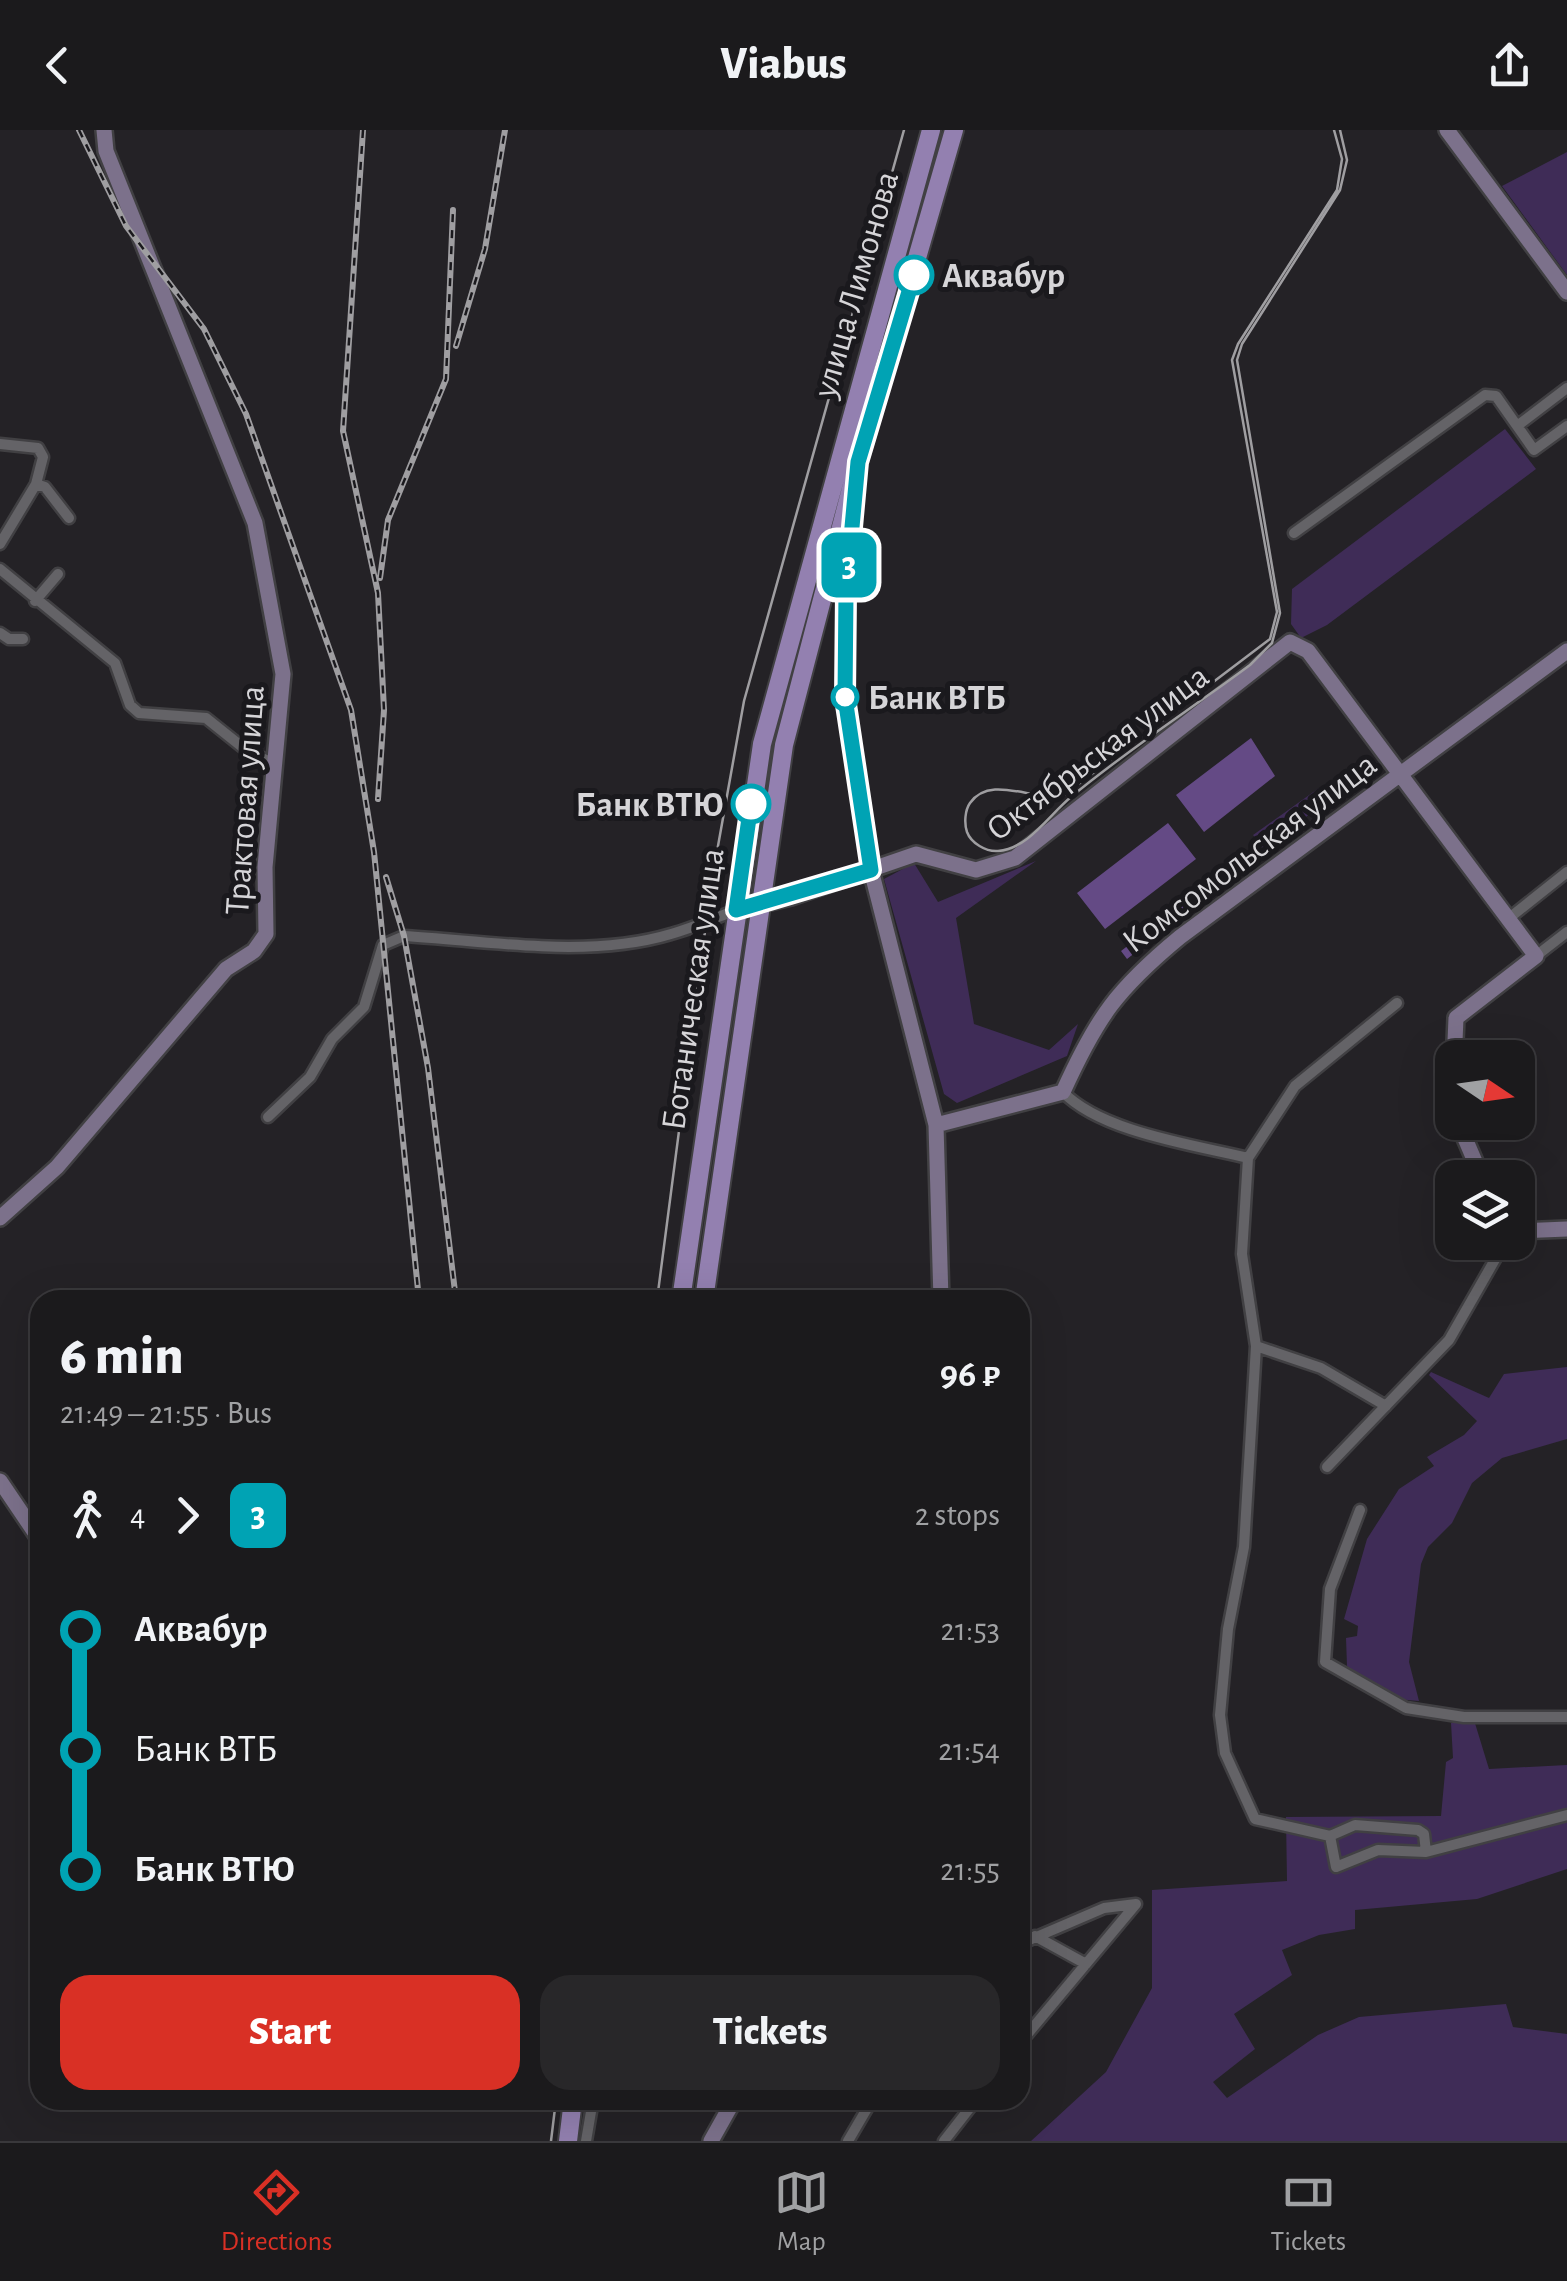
<!DOCTYPE html>
<html lang="en">
<head>
<meta charset="utf-8">
<style>
  :root { --surface:#1b1a1c; --page:#282729; --text:#f1f3f6; --muted:#a0a1a3; --line:#39383b; --accent:#d93025 }
  body { margin:0; font-family:"Alegreya Sans",sans-serif; background:var(--page); color:var(--text); height:100vh; display:flex; flex-direction:column; font-size:38px; white-space:nowrap }
  * { box-sizing:border-box; margin:0 }
  p { font-size:32px; color:var(--muted) }
  .icon { flex:none; width:55px; height:55px; fill:none; stroke:currentColor; stroke-width:2; stroke-linecap:round; stroke-linejoin:round }
  .map { position:relative; flex:1; overflow:hidden }
  .details { position:absolute; left:30px; top:1160px; width:1000px; height:820px; display:flex; flex-direction:column; background:var(--surface); border-radius:30px; box-shadow:0 10px 40px #0002,0 0 0 2px var(--line) }
  .details>* { flex:none }
  .badge { padding:0 20px; border-radius:15px; font-size:35px; line-height:65px }
  .needle { width:65px; rotate:103deg }
  .controls { position:absolute; left:1435px; top:910px; display:grid; gap:20px }
  .controls a { display:grid; place-items:center; width:100px; height:100px; border-radius:20px; background:var(--surface); box-shadow:0 10px 40px #0002,0 0 0 2px var(--line); font-size:50px }
  .map>.badge { position:absolute; translate:-50% -50%; box-shadow:0 0 0 5px #fff }
  .legs { display:flex; align-items:center; gap:15px; height:110px; padding:0 30px; font-size:32px }
  .legs p { margin-inline-start:auto }
  .head { display:flex; align-items:center; justify-content:space-between; height:170px; padding:0 30px }
  h1 { font-size:55px; font-weight:800; line-height:75px }
  .cta { display:flex; gap:20px; margin-top:auto; padding:20px 30px }
  .cta a { flex:1; height:115px; border-radius:30px; background:var(--accent); color:#fff; font-size:40px; font-weight:800; line-height:115px; text-align:center }
  .cta a+a { background:var(--page); color:var(--text) }
  ul { padding:0 30px; list-style:none }
  li { display:flex; align-items:center; gap:35px; height:120px; font-size:38px }
  li i { display:grid; place-items:center; width:15px; height:100%; margin:0 12px; background:currentColor }
  li i::after { content:''; width:25px; height:25px; margin:-12px; border:8px solid; border-radius:50%; background:var(--surface) }
  li p { margin-inline-start:auto }
  li:first-child i { background:linear-gradient(#0000 50%,currentColor 0) }
  li:last-child i { background:linear-gradient(currentColor 50%,#0000 0) }
  header { display:flex; justify-content:space-between; align-items:center; height:130px; padding:0 30px; background:var(--surface); font-size:45px; font-weight:800 }
  .tab-bar { display:flex; justify-content:space-around; align-items:center; height:140px; border-top:2px solid var(--line); background:var(--surface); font-size:28px; color:var(--muted) }
  .tab-bar a { display:grid; justify-items:center; gap:5px }
  .tab-bar .current { color:var(--accent) }
  .map>svg:first-child { display:block }
  .green { fill:#3f2c57 }
  .forest { fill:#644a85 }
  .lines { fill:none; stroke-linecap:round; stroke-linejoin:round }
  .street-casing { stroke:#414043; stroke-width:15 }
  .secondary-casing { stroke:#414043; stroke-width:20 }
  .primary-casing { stroke:#414043; stroke-width:22 }
  .street { stroke:#646367; stroke-width:10 }
  .secondary { stroke:#7c718b; stroke-width:15 }
  .primary { stroke:#9380b0; stroke-width:18 }
  .tram { stroke:#9f9ea1; stroke-width:2.5 }
  .rail-casing { stroke:#9f9ea1; stroke-width:6 }
  .rail { stroke:#1a191d; stroke-width:2.5; stroke-dasharray:8; stroke-linecap:butt }
  .line-1-casing { stroke:#fff; stroke-width:22 }
  .line-1 { stroke:#00a3b4; stroke-width:15 }
  .stop-1-dot { fill:#fff; stroke:#00a3b4; stroke-width:5 }
  .labels { text-anchor:middle; stroke-width:10; stroke-linejoin:round; paint-order:stroke }
  .stop-label { font-size:35px; font-weight:bold; fill:#d6d5d8; stroke:#1a191d; text-anchor:start }
  .street-label { font-size:35px; fill:#d6d5d8; stroke:#1a191d }
</style>
</head>
<body>
<header><svg class="icon" aria-label="back" viewBox="0 0 24 24"><path d="M15 5l-7 7 7 7"/></svg>Viabus<svg class="icon" aria-label="share" viewBox="0 0 24 24"><path d="M12 15V3M7 8l5-5 5 5M5 13v7h14v-7"/></svg></header>
<div class="map">
<svg width="1567" height="2011" viewBox="0 0 1567 2011">
  <rect width="100%" height="100%" fill="#242226"/>
  <path class="green" d="M1567 22V145L1502 56Z
    M1505 299 1536 339 1327 495 1301 508 1291 494 1292 459Z
    M1319 658 1328 670 1264 719 1253 705Z
    M1036 731 956 788 974 894 1049 920 1078 894 1067 926 957 973 944 964 884 749 914 733 938 772Z
    M1567 1237V1309L1502 1328 1472 1353 1452 1393 1428 1417 1421 1434 1409 1532 1419 1571 1385 1568 1347 1536 1346 1508 1357 1506 1358 1496 1344 1489 1367 1409 1399 1359 1434 1336 1427 1327 1464 1305 1477 1291 1429 1245 1431 1242 1489 1268 1504 1244Z
    M1474 1590 1489 1639 1567 1635V1739L1477 1769 1355 1780V1799L1319 1805 1282 1820 1292 1845 1234 1884 1255 1919 1213 1952 1227 1968 1318 1905 1359 1887 1506 1874 1513 1897 1567 1904V2011H1031L1106 1942 1152 1858V1760L1287 1751 1286 1687 1441 1686 1446 1632 1453 1628 1451 1593Z"/>
  <path class="forest" d="M1251 608 1275 646 1204 702 1176 665Z
    M1168 693 1196 729 1105 799 1077 763Z
    M1212 751 1217 759 1127 829 1121 821Z"/>
  <g class="lines">
    <defs>
      <path id="street" d="M1517 296 1567 258
        M0 314 38 318 43 327 36 354 0 414
        M36 354 45 357 69 388
        M1294 403 1485 265 1496 266 1534 320 1567 296
        M0 439 115 533 130 575 139 583 206 588 246 620 274 634
        M35 471 58 444
        M0 503 9 509H23
        M1508 789 1567 742
        M1536 826 1567 802
        M1063 962C1101 1002 1195 1015 1248 1028L1242 1124 1256 1216 1321 1238 1386 1276
        M268 987 310 947 332 909 364 877 383 815 404 806C489 811 588 829 671 804 693 798 715 788 736 780
        M1248 1028 1295 956 1397 873
        M1256 1216 1244 1417 1228 1499 1220 1585 1225 1623 1255 1689 1330 1706 1355 1695 1418 1700 1424 1704 1426 1722
        M1327 1337 1449 1210 1505 1112
        M1360 1380 1330 1459 1325 1532 1406 1578 1464 1587H1567
        M1330 1706 1336 1737 1378 1720 1426 1722 1567 1685
        M1035 1806 1086 1834
        M1020 1814 1104 1778 1136 1774
        M1020 1913 1136 1774
        M586 2011 593 1970
        M848 2011 872 1970
        M944 2011 976 1970"/>
      <path id="secondary" d="M1447 0 1567 162
        M855 366 846 462 845 568 871 740 936 995 941 1170
        M736 780 791 767 916 724 976 740 1015 728 1290 512 1308 521 1536 826 1456 888 1452 981
        M1458 992 1482 1048
        M936 995 1063 962C1097 887 1117 859 1180 807L1567 521
        M0 1088 57 1037 226 839 254 821 266 804 265 737 283 544 255 393 106 21 104 0
        M1518 1101 1567 1099
        M0 1351 40 1410
        M711 2011 734 1970"/>
      <path id="primary" d="M681 1170 762 614 931 0
        M704 1170 784 615 858 332 954 0
        M568 2011 573 1970"/>
    </defs>
    <use href="#street" class="street-casing"/>
    <use href="#secondary" class="secondary-casing"/>
    <use href="#primary" class="primary-casing"/>
    <use href="#street" class="street"/>
    <use href="#secondary" class="secondary"/>
    <use href="#primary" class="primary"/>
    <path class="tram" d="M1334 0 1342 29 1337 60 1238 214 1232 230 1277 482 1270 509 1064 665C1036 673 991 643 970 673 965 680 964 693 967 702 971 713 986 722 998 721 1028 719 1050 684 1071 667 1127 620 1191 579 1250 535L1272 513 1280 483 1237 230 1242 214 1340 60 1347 30 1340 0
      M657 1170 711 755 744 571 904 0
      M551 2011 556 1970"/>
    <defs>
      <path id="rail" d="M79 0 126 96 204 199 246 284 351 580 374 722 419 1170
        M363 0 343 301 378 463 384 580 378 669
        M456 216 485 119 505 0
        M380 448 388 390 446 249 453 80
        M386 747 404 806 428 938 456 1170"/>
    </defs>
    <use href="#rail" class="rail-casing"/>
    <use href="#rail" class="rail"/>
  </g>
  <g class="lines">
    <defs>
      <path id="line-1" d="M751 674 736 780 871 740 845 568 846 462 858 332 914 145"/>
    </defs>
    <use href="#line-1" class="line-1-casing"/>
    <use href="#line-1" class="line-1"/>
  </g>
  <g class="stop-1-dot">
    <circle cx="914" cy="145" r="18"/>
    <circle cx="845" cy="567" r="12"/>
    <circle cx="751" cy="674" r="18"/>
  </g>
  <g class="labels">
    <g class="stop-label">
      <text x="942" y="157">Аквабур</text>
      <text x="868" y="579">Банк ВТБ</text>
      <text x="724" y="686" text-anchor="end">Банк ВТЮ</text>
    </g>
    <g class="street-label">
      <text transform="translate(855 154) rotate(-74)" y="12">улица Лимонова</text>
      <text transform="translate(1097 622) rotate(-37)" y="12">Октябрьская улица</text>
      <text transform="translate(244 670) rotate(-86)" y="12">Трактовая улица</text>
      <text transform="translate(1249 722) rotate(-37)" y="12">Комсомольская улица</text>
      <text transform="translate(692 859) rotate(-82)" y="12">Ботаническая улица</text>
    </g>
  </g>
</svg>
<div class="controls">
<a><svg class="needle" viewBox="-14 -14 28 28"><path d="M0-13l5 13h-10z" fill="#e53935"/><path d="M0 13l5-13h-10z" fill="#a0a1a3"/></svg></a>
<a><svg class="icon" aria-label="layers" viewBox="0 0 24 24"><path d="M12 4l9 5-9 5-9-5zM3 14l9 5 9-5"/></svg></a>
</div>
<b class="badge" style="left:849px;top:435px;background:#00a3b4;color:#fff">3</b>
<section class="details">
<div class="head"><div><h1>6 min</h1><p>21:49 – 21:55 · Bus</p></div><b>96 ₽</b></div>
<div class="legs"><svg class="icon" aria-label="walk" viewBox="0 0 24 24"><circle cx="13" cy="4" r="2"/><path d="M13 8l-2 6 4 7M11 14l-3 7M7 12l3-4h3l4 4"/></svg>4<svg class="icon" aria-label="forward" viewBox="0 0 24 24"><path d="M9 5l7 7-7 7"/></svg><b class="badge" style="background:#00a3b4;color:#fff">3</b><p>2 stops</p></div>
<ul>
<li><i style="color:#00a3b4"></i><b>Аквабур</b><p>21:53</p></li>
<li><i style="color:#00a3b4"></i><span>Банк ВТБ</span><p>21:54</p></li>
<li><i style="color:#00a3b4"></i><b>Банк ВТЮ</b><p>21:55</p></li>
</ul>
<div class="cta"><a>Start</a><a>Tickets</a></div>
</section>
</div>
<nav class="tab-bar">
<a class="current"><svg class="icon" aria-label="directions" viewBox="0 0 24 24"><path d="M12 3l9 9-9 9-9-9zM9 14v-3h6M13 9l2 2-2 2"/></svg>Directions</a>
<a><svg class="icon" aria-label="map" viewBox="0 0 24 24"><path d="M3 6l6-2 6 2 6-2v14l-6 2-6-2-6 2zM9 4v14M15 6v14"/></svg>Map</a>
<a><svg class="icon" aria-label="tickets" viewBox="0 0 24 24"><path d="M3 7h18v10H3zM15 7v10"/></svg>Tickets</a>
</nav>
</body>
</html>
